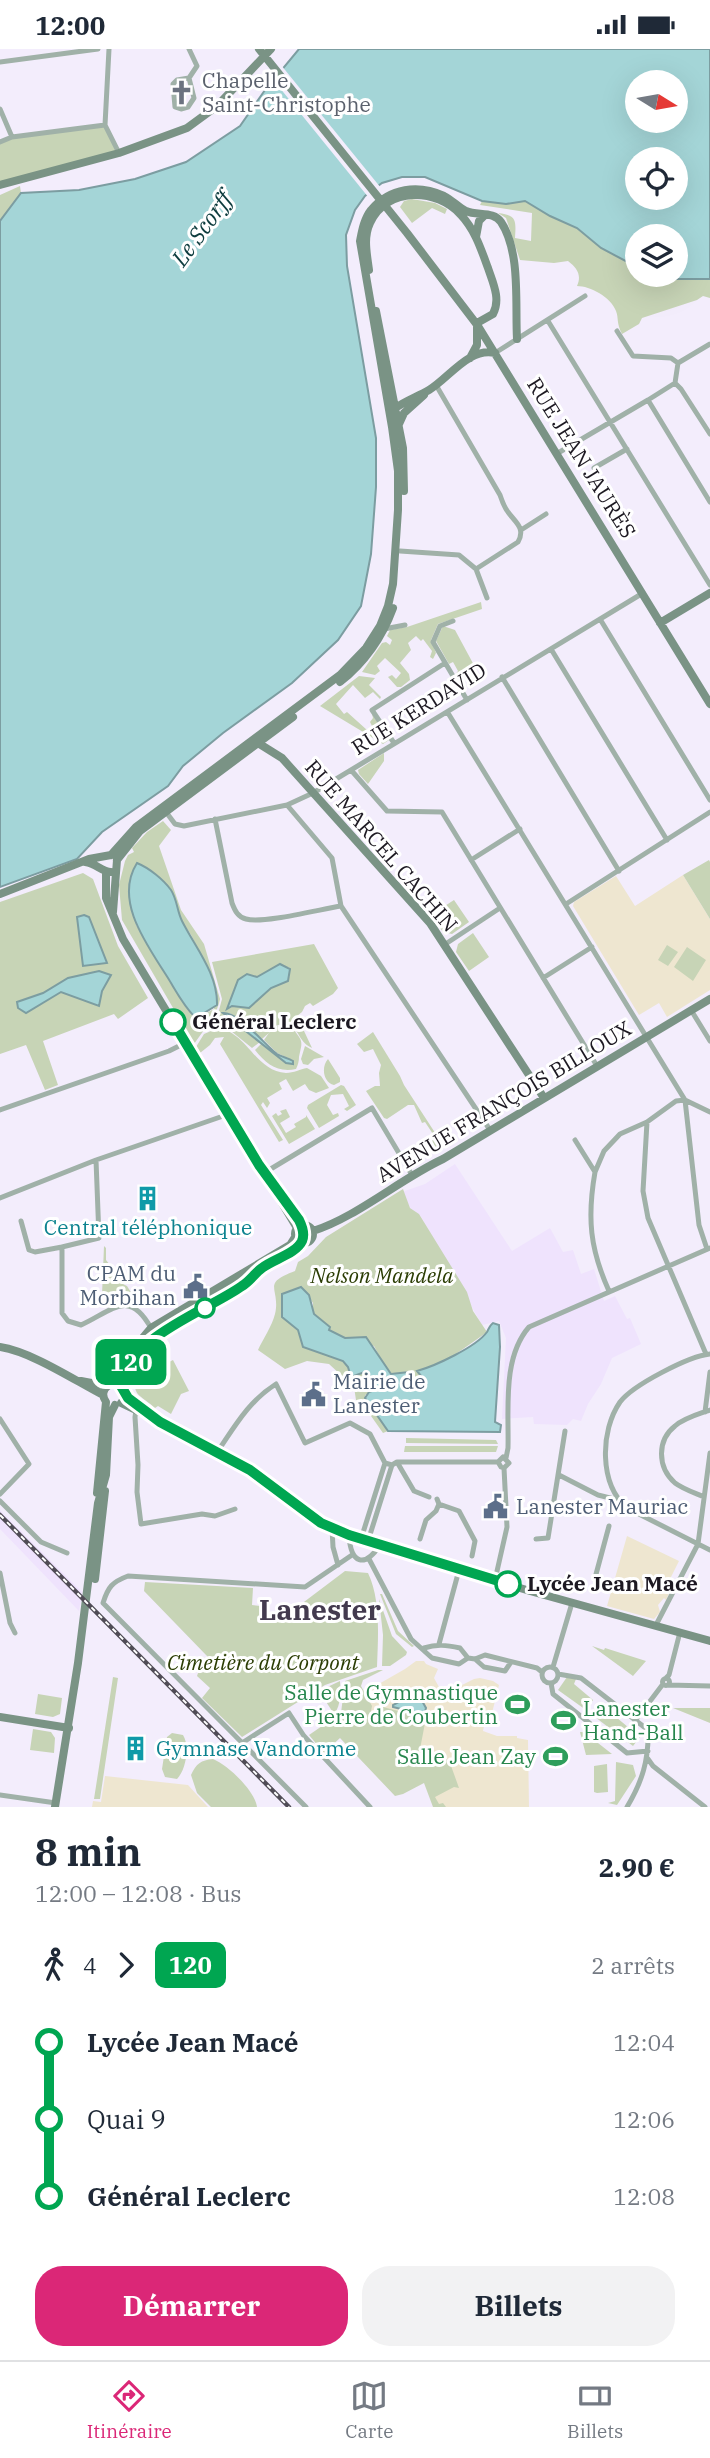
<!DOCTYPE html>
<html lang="fr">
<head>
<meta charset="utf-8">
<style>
  :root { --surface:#fff; --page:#f2f2f3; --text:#1f2937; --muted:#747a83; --line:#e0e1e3; --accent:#db2777 }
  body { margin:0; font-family:"IBM Plex Serif",serif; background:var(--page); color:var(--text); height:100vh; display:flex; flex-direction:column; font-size:26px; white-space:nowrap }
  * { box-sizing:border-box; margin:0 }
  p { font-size:23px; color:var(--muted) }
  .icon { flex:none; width:38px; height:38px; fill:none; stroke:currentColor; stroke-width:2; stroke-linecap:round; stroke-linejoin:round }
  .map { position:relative; height:1758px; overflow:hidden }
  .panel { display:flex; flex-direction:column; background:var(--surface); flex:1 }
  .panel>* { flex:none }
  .badge { padding:0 14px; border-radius:10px; font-size:24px; line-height:46px }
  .needle { width:46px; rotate:101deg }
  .tools { position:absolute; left:625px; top:21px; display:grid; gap:14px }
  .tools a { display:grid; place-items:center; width:63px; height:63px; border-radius:50%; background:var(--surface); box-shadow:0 7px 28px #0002; font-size:35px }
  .map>.badge { position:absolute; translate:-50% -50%; box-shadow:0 0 0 4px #fff }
  .legs { display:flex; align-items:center; gap:10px; height:77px; padding:0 35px; font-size:23px }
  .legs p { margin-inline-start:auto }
  .summary { display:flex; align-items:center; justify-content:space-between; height:119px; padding:0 35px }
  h1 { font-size:38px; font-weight:700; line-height:52px }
  .button { display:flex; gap:14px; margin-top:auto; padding:14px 35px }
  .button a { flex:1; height:80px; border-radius:28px; background:var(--accent); color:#fff; font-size:28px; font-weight:700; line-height:80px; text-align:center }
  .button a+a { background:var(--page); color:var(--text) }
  ul { padding:0 35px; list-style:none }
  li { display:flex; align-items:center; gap:24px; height:77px; font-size:26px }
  li i { display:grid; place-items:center; width:10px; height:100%; margin:0 9px; background:currentColor }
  li i::after { content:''; width:18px; height:18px; margin:-9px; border:5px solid; border-radius:50%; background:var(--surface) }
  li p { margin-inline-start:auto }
  li:first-child i { background:linear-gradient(#0000 50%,currentColor 0) }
  li:last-child i { background:linear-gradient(currentColor 50%,#0000 0) }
  .status { display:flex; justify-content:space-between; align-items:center; height:49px; padding:0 35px; background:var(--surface); direction:ltr }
  .status svg { height:19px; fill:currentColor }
  .dock { display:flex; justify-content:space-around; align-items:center; height:98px; border-top:2px solid var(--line); background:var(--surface); font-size:19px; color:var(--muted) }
  .dock a { display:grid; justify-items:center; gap:4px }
  .dock .active { color:var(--accent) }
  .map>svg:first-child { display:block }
  .built { fill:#efe3fd }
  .education { fill:#eee6d0 }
  .green { fill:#c7d4b6; fill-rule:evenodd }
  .water { fill:#a4d5d7; stroke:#7c9da1; stroke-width:2; fill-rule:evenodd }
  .pier { fill:#f3edfc }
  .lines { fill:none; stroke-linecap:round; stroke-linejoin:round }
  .street { stroke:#a0b1a8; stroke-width:5 }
  .secondary { stroke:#7a9385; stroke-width:8 }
  .rail-casing { stroke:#504c56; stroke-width:4.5 }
  .rail { stroke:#fff; stroke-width:2; stroke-dasharray:5; stroke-linecap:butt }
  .line-1-casing { stroke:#fff; stroke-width:16 }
  .line-1 { stroke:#00a651; stroke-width:10 }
  .stop-1-dot { fill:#fff; stroke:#00a651; stroke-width:3.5 }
  .labels { text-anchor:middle; stroke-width:6; stroke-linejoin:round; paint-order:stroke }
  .worship-label { font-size:21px; fill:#5b616d; stroke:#fff; text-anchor:start }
  .street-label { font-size:21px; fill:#1d1922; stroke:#fff }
  .stop-label { font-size:21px; font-weight:bold; fill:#1d1922; stroke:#fff; text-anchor:start }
  .culture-label { font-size:21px; fill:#0d838f; stroke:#fff }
  .service-label { font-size:21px; fill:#4e5e75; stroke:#fff; text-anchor:start }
  .park-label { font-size:21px; font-style:italic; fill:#2b3d04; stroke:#fff }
  .leisure-label { font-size:21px; fill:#27864d; stroke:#fff; text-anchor:end }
  .water-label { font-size:23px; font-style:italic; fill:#0d3c3e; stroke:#fff }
  .district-label { font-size:28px; font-weight:bold; fill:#433a4e; stroke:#fff }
</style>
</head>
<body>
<div class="status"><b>12:00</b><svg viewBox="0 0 49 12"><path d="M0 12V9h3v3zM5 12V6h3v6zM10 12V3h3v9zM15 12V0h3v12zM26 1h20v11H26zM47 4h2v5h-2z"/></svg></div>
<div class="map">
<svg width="710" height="1758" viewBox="0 0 710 1758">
  <rect width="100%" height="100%" fill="#f3edfc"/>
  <path class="built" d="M455 1115 512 1202 550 1179 563 1203 573 1201 581 1225 594 1220 604 1252 615 1247 627 1270 630 1269 641 1295 612 1309 601 1335 588 1355 581 1372 573 1370 567 1376 534 1375 533 1368 502 1370 506 1289 499 1272 482 1276 423 1171 419 1165 410 1159 402 1143 425 1135Z
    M0 1461 82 1543 79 1562 0 1480Z"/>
  <path class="education" d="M683 826 710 870V941L667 968 659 954 639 966 573 857 574 853 616 827 635 857Z
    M627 1487 679 1512 670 1530 672 1538 666 1551 664 1549 658 1556 660 1563 654 1570 607 1557Z
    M416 1612H424L426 1615 438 1620 434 1629 445 1649 460 1642 458 1638 474 1630 480 1629 493 1632 499 1636 491 1668H486L483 1682 497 1687H517V1689L528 1691 529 1758H439L420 1718 343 1660 370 1640 405 1620Z
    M105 1727 188 1736 208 1758H92L93 1752 101 1753Z"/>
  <path class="green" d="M105 76 119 104 0 136V93L12 88Z
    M20 137 21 144 0 172V146Z
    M412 150 435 154 447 160 445 165 432 159 412 174 400 158 404 152Z
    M482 152 506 155 524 152 550 167 577 179 601 199 637 218V226H651L659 230H710V249L703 247 697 251 642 269 639 275 622 285C616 273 619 270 616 262 611 248 590 237 577 237 582 226 577 219 568 212L554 214 520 211 506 169 498 164C517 166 516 172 515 189L531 192 532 164 480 156Z
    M481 553 482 560 438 575 431 591 436 604 433 610 430 608 432 602 423 590 421 592 416 587 408 594 411 601 400 614 409 625 410 631 401 638H397L388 628 392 626 396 630 401 624 385 609 377 617 380 622 375 626 362 623 382 594 386 593 390 596 392 591 387 587 390 581 407 578Z
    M443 577 455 581 475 618 457 629 455 626 458 622 453 613 449 615 436 592Z
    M359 627 375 629 369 636 381 648 380 650 373 643 365 649 353 636 336 655 344 665 347 663 367 681 372 677 370 673 373 669 372 665 389 691 383 695 320 657Z
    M384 704V712L368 735 359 725 358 721Z
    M163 772 171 781 159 797 181 861 204 895 220 950C217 967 204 980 194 995L122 871 119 836 125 812 128 806 134 803 132 799 147 783ZM146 818 171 842 182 872 191 886 210 924 216 944 214 960 196 969 177 943 136 876Z
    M709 811 710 813V870L683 826Z
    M83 824 93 830 118 897 148 949 118 970 114 965 43 992 58 1036 45 1041 26 996 0 1005V853Z
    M454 851 469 873 452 885 443 883 431 866Z
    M473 884 489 908 469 922 456 903 458 895Z
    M314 895 338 939 333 945 313 957 310 954 305 957 302 963 297 967 312 999C295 992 302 974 278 976L262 990 230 964H223L260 993 252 999 226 978 218 965 222 950 212 913ZM289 918 290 925 288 932 271 939 244 959 231 957 227 960 234 940 255 928Z
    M667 896 678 903 668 917 658 911Z
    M687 898 706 911 693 932 674 918Z
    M278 977 293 980C304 993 302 993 299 1008 299 1012 298 1016 296 1020 278 1024 266 1015 255 1001L262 994 286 1014 288 1009 277 1004 264 991 271 981Z
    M218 979C247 983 255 1022 286 1024 294 1024 300 1020 307 1019L321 1027 329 1039 316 1044 309 1041 305 1035 293 1042 286 1030 279 1034 282 1040 267 1049 270 1054 267 1059 263 1053 261 1056 283 1091 279 1093 220 995 224 988 215 989 210 996 200 1004 196 998 204 985Z
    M373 983 400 1027 404 1036 443 1096 436 1101 432 1091 435 1088 425 1073 422 1074 414 1056H408L387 1070 384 1069 366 1042 375 1037H380L379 1024 381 1016 373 1000 364 1003 357 995Z
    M305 997 324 1008 314 1010 308 1016 303 1015 301 1010Z
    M328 1010 340 1029V1033L334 1036C323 1033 321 1018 328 1010Z
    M341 1036 344 1037 356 1056 347 1062 344 1060 349 1057 343 1045 331 1046 327 1056 333 1066 338 1064 339 1067 319 1079 307 1059 308 1056Z
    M286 1060 290 1068 280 1074 286 1084 296 1078 294 1075 306 1068V1066L315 1080 289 1095 272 1067 276 1064 278 1067 282 1065 280 1062Z
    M403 1140 410 1159 419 1165 467 1243 473 1262 487 1283C465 1299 444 1315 418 1322L422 1328 415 1332 409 1323 392 1325 386 1320 374 1297 345 1289 328 1281 329 1278 313 1265V1254L301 1238 293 1243 282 1267 298 1281 304 1298 343 1312 348 1318 365 1323 375 1333V1342L365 1346V1349L388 1382 383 1384 364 1357 356 1351 354 1338 329 1315 307 1312 285 1320 258 1301C263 1290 272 1277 275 1265 281 1239 260 1235 295 1222L298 1213 308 1207 326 1188Z
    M104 1197 106 1199V1211L123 1232 121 1234 127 1237 132 1245 102 1246Z
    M154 1299 165 1315 173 1311 189 1342 181 1345 171 1365 158 1357 155 1359C150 1354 141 1349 137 1344 129 1330 141 1305 154 1299Z
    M406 1389 496 1391 498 1395 406 1394Z
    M405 1397H498L496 1403H404Z
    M345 1522 368 1524C381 1551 378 1588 377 1618L325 1636 242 1688 202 1649 210 1639 197 1627 198 1624 212 1622 207 1607 144 1542 145 1533 253 1539 252 1556 260 1557V1562L289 1565 290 1559H296Z
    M380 1545H382L398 1582 414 1597 412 1598 396 1585Z
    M379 1550 392 1587 407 1603 406 1606 390 1617H382L383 1586Z
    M592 1597 604 1601 605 1599 646 1612 633 1627Z
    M378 1621H383L363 1631 361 1637 372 1657 371 1662H376L383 1658 421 1668 420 1672 425 1674 417 1716 426 1718 442 1705 450 1714 459 1739 454 1738 435 1748 439 1755 443 1754 446 1758H433L424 1734 403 1745 395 1747 340 1689 324 1704 309 1686 341 1664 345 1632Z
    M113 1628 118 1629 100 1750H94Z
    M567 1628 576 1630 574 1635 593 1651 586 1661 558 1641Z
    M340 1632C341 1644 341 1663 329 1669L334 1665 319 1642Z
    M38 1645 62 1649 60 1665 53 1668 35 1665Z
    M599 1654 640 1688 633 1697 591 1665Z
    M673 1659H710V1674Z
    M33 1680 51 1683 55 1689 54 1704 30 1701Z
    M580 1683H584L612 1705 586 1706Z
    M172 1684 183 1686C190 1697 186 1721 177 1730L165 1728 162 1720 167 1688Z
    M213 1710C228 1716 255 1742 257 1758H211L197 1744 191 1726C196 1715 201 1711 213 1710Z
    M616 1713 633 1716 636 1727 617 1756 608 1754 615 1752Z
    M607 1715 608 1743 597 1744 594 1743V1717Z"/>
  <path class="water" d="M299 0H710V230H659L651 226H676V187H637V218L601 199 577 179 550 167 525 152 506 155 482 152 425 128H402L382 134 365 147 355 161 346 186 347 217 376 389V438L371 505 361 557 338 591 292 634 223 684 183 717 168 737 102 783 77 810 0 838V172L21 144 79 141 135 130 186 113 240 77 265 41ZM637 33H676V72H637ZM637 110H676V149H637Z
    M137 814C149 819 163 830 171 841 177 850 177 862 182 872 195 898 218 925 217 956L196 969C184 958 176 942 168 929 148 897 113 852 137 814Z
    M84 866 89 868 107 914 83 917 77 868Z
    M280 915 290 920 288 932 271 939 249 959 232 957 227 960 238 931 247 925 257 928Z
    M99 922 111 926 102 942 99 957 61 943 26 964 18 959 17 953 43 944 68 929Z
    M223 964C239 963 264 995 277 1005 282 1008 288 1009 293 1012V1015L286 1014Z
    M301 1238 309 1246 314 1265 330 1278 329 1281 345 1289 366 1288 391 1325 409 1323 415 1332 422 1328 417 1322C435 1317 476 1298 487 1283 489 1279 490 1276 493 1274L499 1276 500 1298 495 1373 501 1376 500 1383 388 1382 365 1349 369 1343 375 1341V1333L365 1323 351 1328 348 1318 343 1312 303 1298 298 1281 282 1268V1245Z
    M417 1643 426 1659 424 1666 393 1658V1656Z"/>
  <path class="pier" d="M281 16 381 139 369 149 271 28Z"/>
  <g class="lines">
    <path class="street" d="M109 0 105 76 119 104
      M0 13 98 0
      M189 29 194 49 188 58 181 60 175 58 173 35 177 31Z
      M189 29 197 17 189 0
      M0 60 12 88
      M0 93 12 88 105 76
      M548 272 710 536
      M617 282 633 307 671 309 678 314
      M495 304 585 247
      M675 334 681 340 710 385
      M436 336 500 446C502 452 504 458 508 463 515 473 526 479 518 493L476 520
      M648 351 675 334 678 314 710 295
      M558 404 648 351 710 453
      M594 419 627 400
      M521 481 546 465
      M400 502 459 506 476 520 487 549
      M600 570 710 751
      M453 572 440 577 433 593 467 651
      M384 580 405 576
      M551 600 667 791
      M502 628 619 822
      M448 664 685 1051 710 1063
      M394 694 372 661 445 614
      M351 721 387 762 442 763 597 1017
      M287 756 332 809 341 857 490 1081
      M166 763 175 775 184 777 287 756 313 744 643 544
      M215 770 232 854C235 862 238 868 246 870 263 875 321 860 341 857
      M471 811 520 780
      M566 855 710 763
      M444 896 500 859
      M543 929 592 898
      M691 961 710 992
      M685 1051 699 1176 707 1200
      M0 1061 169 1002 185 994
      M647 1073 643 1142 648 1169 706 1305
      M575 1091 595 1123C587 1169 590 1200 609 1242
      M96 1111 99 1189 62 1198V1264L68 1272 81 1276C112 1262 129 1239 151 1279
      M595 1123 604 1102 620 1085 647 1073 676 1052 685 1051
      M264 1124 372 1059 412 1126
      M0 1149 96 1111 229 1065
      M21 1172 29 1201 35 1203 62 1198
      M710 1305C689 1307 633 1336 620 1353 600 1382 599 1435 627 1459L710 1501
      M136 1361 135 1368 138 1416 137 1443 141 1475 202 1465 215 1467 235 1460
      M705 1363 710 1323
      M0 1370 29 1415 0 1445
      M218 1402C235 1377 249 1352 276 1335L305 1394 350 1374 370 1385 385 1414
      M506 1409 508 1399C509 1361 502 1309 529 1278L710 1199
      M397 1413 414 1442 429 1448
      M559 1426 598 1446 618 1451
      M704 1448C695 1444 683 1440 675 1434 657 1418 657 1391 675 1377 684 1369 699 1365 710 1361
      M437 1450 439 1455 459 1462 475 1492 472 1507
      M0 1452 41 1493 67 1504
      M332 1479 333 1498 338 1516
      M349 1487C351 1514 364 1520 380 1496
      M361 1490 385 1414 392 1416 397 1413H498
      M420 1490 426 1471 436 1462 439 1455
      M536 1490 548 1489 565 1382
      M368 1492 392 1416
      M369 1510 411 1590 432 1609 459 1615 468 1609
      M0 1524 10 1574 15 1584
      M595 1529 609 1477
      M495 1531 507 1478 504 1419 509 1414 503 1408 498 1413 501 1418 504 1419
      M656 1576 698 1495 710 1404
      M439 1595 459 1521
      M424 1599C437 1595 446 1596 460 1599L468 1609 475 1610 485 1606 537 1619 542 1623
      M475 1610 484 1618 505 1622 511 1613
      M542 1626a8 8 0 1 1 16 0a8 8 0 1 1-16 0Z
      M553 1618 572 1554
      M558 1625 581 1629 648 1681C649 1711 642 1733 627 1758
      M666 1629 669 1626 680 1583
      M662.5 1633a3.5 3.5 0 1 1 7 0a3.5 3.5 0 1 1-7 0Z
      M551 1634 553 1645 627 1704 648 1702
      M668 1636 710 1637
      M635 1672 663 1635
      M242 1694 289 1664 304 1687 370 1758
      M648 1710 653 1717 705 1758
      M0 1746 56 1754
      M306 1758 103 1554C108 1538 112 1533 128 1527L305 1538 352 1506"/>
    <path class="secondary" d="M259 0 407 184 478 277 710 655
      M0 136 119 104 187 79 217 57 271 0
      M476 188 479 172 485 166
      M369 221C367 205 363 189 370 174 387 137 437 139 461 166 475 181 481 200 488 219 493 234 501 250 493 265L477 274
      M376 262 403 399 404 442
      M470 309 477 296V276
      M394 360C405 352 417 348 429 341 449 329 469 298 495 304
      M399 375 404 364 424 346
      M660 574 710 544
      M340 633C365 613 382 589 393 559
      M258 694 282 709 430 874 544 1049
      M111 806 136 778 340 626 366 599 380 577 388 557 393 535 398 461V422L392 378 360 192C362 182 364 170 371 161 390 139 418 135 444 147 452 151 458 158 466 162 477 167 494 162 501 173 521 203 515 256 517 290
      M117 811 140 782 293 668
      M85 813C96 814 102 823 111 823
      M106 823V849L123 890 297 1179
      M0 845 89 810 111 806
      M113 863 117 811
      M295 1185a9 9 0 1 1 18 0a9 9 0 1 1-18 0Z
      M313 1182C357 1168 400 1130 443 1110L710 950
      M0 1298C32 1303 74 1331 103 1346
      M81 1332 107 1337
      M113 1335 129 1305 151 1279 290 1196 295 1188
      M121 1337C127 1294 190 1269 224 1248 236 1241 247 1231 259 1224 274 1214 292 1208 304 1194
      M121 1354C165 1375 210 1395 250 1421 284 1443 312 1470 349 1487L530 1542 710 1592
      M97 1444 106 1353C101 1346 103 1339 111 1335L119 1336 128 1349 141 1359
      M95 1530 105 1442
      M0 1668 69 1679
      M55 1758 78 1614 98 1454 106 1426 109 1368 115 1356"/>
    <defs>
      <path id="rail" d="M0 1466 289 1758"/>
    </defs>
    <use href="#rail" class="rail-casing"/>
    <use href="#rail" class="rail"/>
  </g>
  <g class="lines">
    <defs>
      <path id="line-1" d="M173 973 259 1116 299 1171C302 1177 305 1185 302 1192 296 1205 273 1210 262 1219 255 1224 250 1232 242 1237 207 1262 127 1288 121 1337L128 1349 160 1373 250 1421 321 1474 349 1486 508 1535"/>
    </defs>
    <use href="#line-1" class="line-1-casing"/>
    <use href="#line-1" class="line-1"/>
  </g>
  <defs>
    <symbol id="church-bare" viewBox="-9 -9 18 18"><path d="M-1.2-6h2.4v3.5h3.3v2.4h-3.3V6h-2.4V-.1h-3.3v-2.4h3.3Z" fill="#6b7280" stroke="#fff" stroke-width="2.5" paint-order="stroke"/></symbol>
    <symbol id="building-bare" viewBox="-9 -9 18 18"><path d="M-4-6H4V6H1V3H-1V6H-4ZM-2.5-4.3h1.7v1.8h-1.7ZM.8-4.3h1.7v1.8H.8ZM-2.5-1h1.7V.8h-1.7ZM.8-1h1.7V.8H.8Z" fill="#0f9aa8" stroke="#fff" stroke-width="2.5" paint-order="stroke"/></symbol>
    <symbol id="civic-bare" viewBox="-9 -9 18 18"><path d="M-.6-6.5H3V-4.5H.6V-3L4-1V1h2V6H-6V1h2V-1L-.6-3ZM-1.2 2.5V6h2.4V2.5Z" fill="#5c6f8a" stroke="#fff" stroke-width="2.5" paint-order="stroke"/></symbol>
    <symbol id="stadium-bare" viewBox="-9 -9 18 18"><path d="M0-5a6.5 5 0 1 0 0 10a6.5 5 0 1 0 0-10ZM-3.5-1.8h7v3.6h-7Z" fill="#2e9e5b" stroke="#fff" stroke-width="2.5" paint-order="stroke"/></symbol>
  </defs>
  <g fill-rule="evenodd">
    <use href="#church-bare" x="164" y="26" width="35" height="35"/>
    <use href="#building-bare" x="130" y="1132" width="35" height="35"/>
    <use href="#civic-bare" x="178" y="1220" width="35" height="35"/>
    <use href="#civic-bare" x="296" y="1328" width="35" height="35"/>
    <use href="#civic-bare" x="478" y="1440" width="35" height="35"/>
    <use href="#stadium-bare" x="500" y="1638" width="35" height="35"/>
    <use href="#stadium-bare" x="546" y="1654" width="35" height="35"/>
    <use href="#building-bare" x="118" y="1682" width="35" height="35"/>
    <use href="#stadium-bare" x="538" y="1690" width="35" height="35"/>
  </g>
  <g class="stop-1-dot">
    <circle cx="173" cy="973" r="12"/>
    <circle cx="205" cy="1259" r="9"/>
    <circle cx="508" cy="1535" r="12"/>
  </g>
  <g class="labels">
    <g class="worship-label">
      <text x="202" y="39">Chapelle<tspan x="202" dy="24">Saint-Christophe</tspan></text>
    </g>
    <g class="street-label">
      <text transform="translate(581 409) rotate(58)" y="7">RUE JEAN JAURÈS</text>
      <text transform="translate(419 660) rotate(-32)" y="7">RUE KERDAVID</text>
      <text transform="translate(381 797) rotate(49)" y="7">RUE MARCEL CACHIN</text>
      <text transform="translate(504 1053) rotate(-31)" y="7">AVENUE FRANÇOIS BILLOUX</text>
    </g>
    <g class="stop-label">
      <text x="192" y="980">Général Leclerc</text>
      <text x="527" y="1542">Lycée Jean Macé</text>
    </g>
    <g class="culture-label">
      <text x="148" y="1186">Central téléphonique</text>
      <text x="156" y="1707" text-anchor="start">Gymnase Vandorme</text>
    </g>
    <g class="service-label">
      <text x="176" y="1232" text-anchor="end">CPAM du<tspan x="176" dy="24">Morbihan</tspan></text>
      <text x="333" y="1340">Mairie de<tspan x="333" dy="24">Lanester</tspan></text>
      <text x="516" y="1465">Lanester Mauriac</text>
    </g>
    <g class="park-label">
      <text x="382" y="1234">Nelson Mandela</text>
      <text x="263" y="1621">Cimetière du Corpont</text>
    </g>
    <g class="leisure-label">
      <text x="498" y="1651">Salle de Gymnastique<tspan x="498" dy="24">Pierre de Coubertin</tspan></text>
      <text x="583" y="1667" text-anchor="start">Lanester<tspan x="583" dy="24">Hand-Ball</tspan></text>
      <text x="536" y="1715">Salle Jean Zay</text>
    </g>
    <g class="water-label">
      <text transform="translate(202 180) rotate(-54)" y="8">Le Scorff</text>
    </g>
    <g class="district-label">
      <text x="320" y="1571">Lanester</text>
    </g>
  </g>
</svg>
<div class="tools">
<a><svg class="needle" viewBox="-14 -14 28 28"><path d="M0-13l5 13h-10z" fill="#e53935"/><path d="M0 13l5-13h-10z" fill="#747a83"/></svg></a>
<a><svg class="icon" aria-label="locate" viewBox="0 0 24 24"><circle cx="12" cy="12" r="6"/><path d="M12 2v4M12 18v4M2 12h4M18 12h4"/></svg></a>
<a><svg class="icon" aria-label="layers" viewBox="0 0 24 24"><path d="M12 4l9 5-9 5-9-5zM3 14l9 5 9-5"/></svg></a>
</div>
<b class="badge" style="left:131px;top:1313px;background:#00a651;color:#fff">120</b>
</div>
<section class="panel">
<div class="summary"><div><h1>8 min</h1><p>12:00 – 12:08 · Bus</p></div><b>2.90 €</b></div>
<div class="legs"><svg class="icon" aria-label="walk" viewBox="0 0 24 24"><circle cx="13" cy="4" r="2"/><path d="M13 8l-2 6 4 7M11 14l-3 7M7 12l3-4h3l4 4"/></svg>4<svg class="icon" aria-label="forward" viewBox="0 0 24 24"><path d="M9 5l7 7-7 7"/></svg><b class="badge" style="background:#00a651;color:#fff">120</b><p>2 arrêts</p></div>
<ul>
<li><i style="color:#00a651"></i><b>Lycée Jean Macé</b><p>12:04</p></li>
<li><i style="color:#00a651"></i><span>Quai 9</span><p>12:06</p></li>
<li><i style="color:#00a651"></i><b>Général Leclerc</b><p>12:08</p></li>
</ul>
<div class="button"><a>Démarrer</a><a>Billets</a></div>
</section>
<nav class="dock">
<a class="active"><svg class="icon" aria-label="directions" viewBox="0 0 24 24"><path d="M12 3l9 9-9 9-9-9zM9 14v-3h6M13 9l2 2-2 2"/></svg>Itinéraire</a>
<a><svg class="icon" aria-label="map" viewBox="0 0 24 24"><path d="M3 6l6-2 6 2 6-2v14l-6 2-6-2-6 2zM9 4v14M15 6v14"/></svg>Carte</a>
<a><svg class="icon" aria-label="tickets" viewBox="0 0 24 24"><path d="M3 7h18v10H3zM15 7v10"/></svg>Billets</a>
</nav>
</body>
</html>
